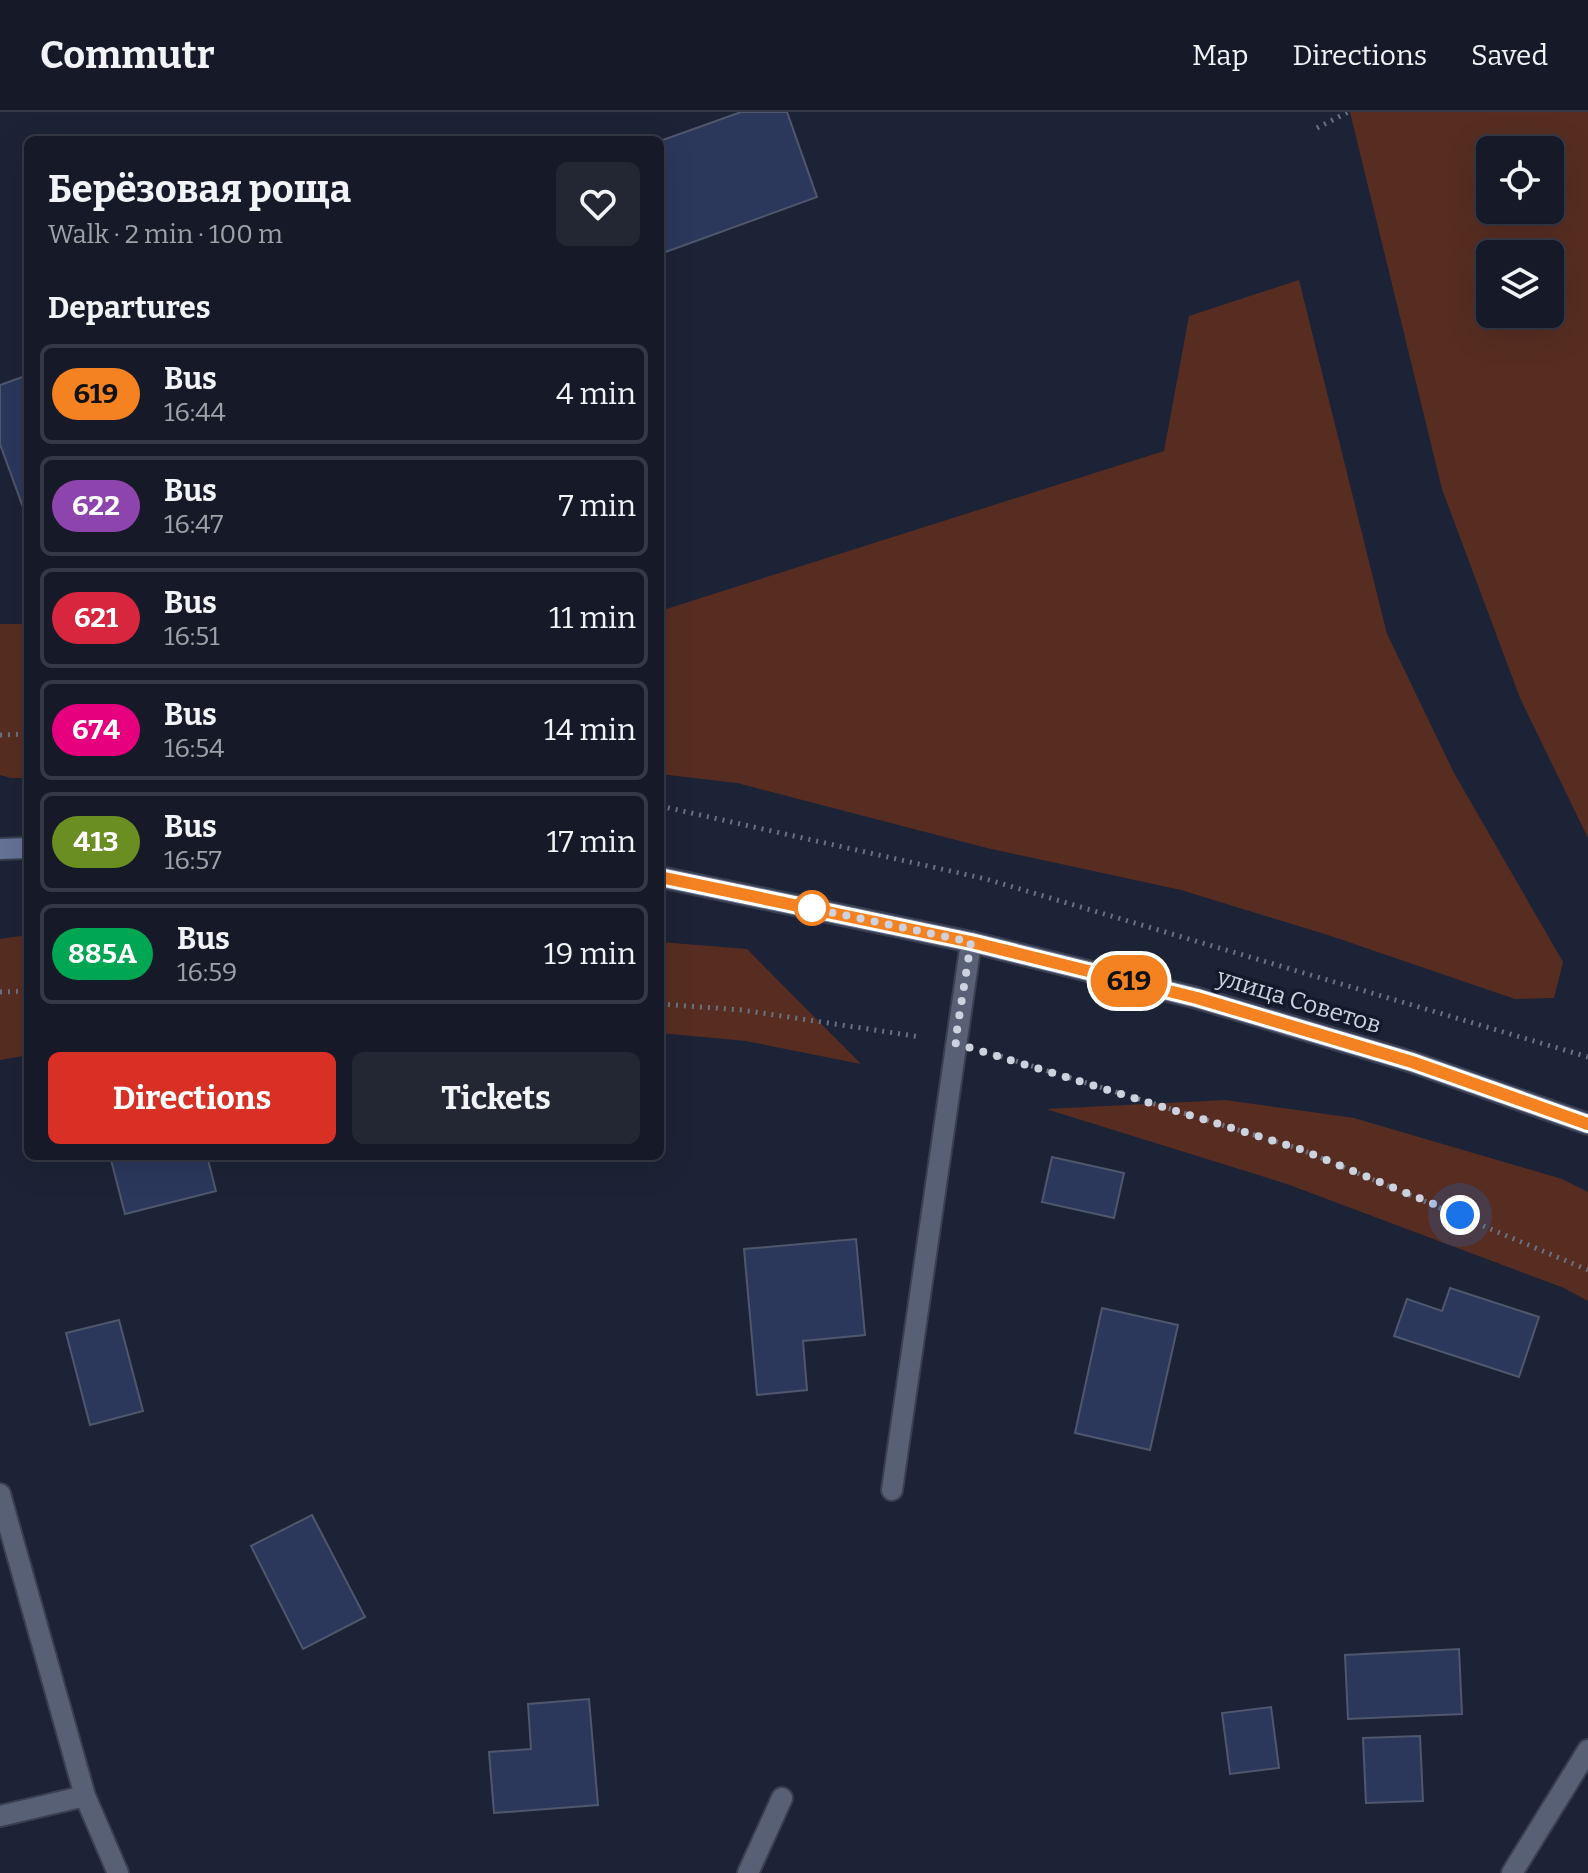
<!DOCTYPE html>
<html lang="en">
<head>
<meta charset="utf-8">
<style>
  :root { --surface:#161a28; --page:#232734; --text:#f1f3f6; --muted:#9ea1a8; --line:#353845; --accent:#d93025 }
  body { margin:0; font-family:Bitter,serif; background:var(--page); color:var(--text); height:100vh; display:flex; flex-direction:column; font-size:30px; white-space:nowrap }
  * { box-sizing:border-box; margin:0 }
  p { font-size:26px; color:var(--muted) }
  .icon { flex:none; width:44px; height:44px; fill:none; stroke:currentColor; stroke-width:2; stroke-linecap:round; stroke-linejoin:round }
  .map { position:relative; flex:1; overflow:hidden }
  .drawer { position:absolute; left:24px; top:24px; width:640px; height:1024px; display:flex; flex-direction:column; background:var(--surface); border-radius:12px; box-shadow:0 8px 32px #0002,0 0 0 2px var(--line) }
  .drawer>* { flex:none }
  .badge { padding:0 16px; border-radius:26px; font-size:28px; line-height:52px }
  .buttons { position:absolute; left:1476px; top:24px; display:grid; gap:16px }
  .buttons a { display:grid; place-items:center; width:88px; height:88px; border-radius:12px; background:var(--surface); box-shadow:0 8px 32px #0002,0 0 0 2px var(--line); font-size:40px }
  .you { position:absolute; width:40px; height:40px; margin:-20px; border:6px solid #fff; border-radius:50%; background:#1a73e8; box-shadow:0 0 0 12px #1a73e833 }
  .map>.badge { position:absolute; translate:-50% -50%; box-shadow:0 0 0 4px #fff }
  h2 { padding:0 24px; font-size:30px; line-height:72px }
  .round { display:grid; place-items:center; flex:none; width:84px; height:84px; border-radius:12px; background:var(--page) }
  .overview { display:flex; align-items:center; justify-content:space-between; height:136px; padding:0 24px }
  h1 { font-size:38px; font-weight:700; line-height:60px }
  .primary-button { display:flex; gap:16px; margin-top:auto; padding:16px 24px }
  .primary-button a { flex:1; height:92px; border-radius:12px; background:var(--accent); color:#fff; font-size:32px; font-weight:700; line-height:92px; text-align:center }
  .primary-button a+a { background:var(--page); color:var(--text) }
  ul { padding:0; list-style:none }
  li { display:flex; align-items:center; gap:24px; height:100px; margin:0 16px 12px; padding:0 8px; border:4px solid var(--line); border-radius:12px }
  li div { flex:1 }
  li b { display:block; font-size:30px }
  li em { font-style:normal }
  li .badge { min-width:88px; font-weight:700; text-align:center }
  header { display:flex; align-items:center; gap:48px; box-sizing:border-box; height:112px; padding:0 40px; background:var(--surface); border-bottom:2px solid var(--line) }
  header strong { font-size:38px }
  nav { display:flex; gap:44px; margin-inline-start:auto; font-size:28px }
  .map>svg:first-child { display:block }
  .green { fill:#572d21; fill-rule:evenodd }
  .building { fill:#2b385c; stroke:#4f576c; stroke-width:2 }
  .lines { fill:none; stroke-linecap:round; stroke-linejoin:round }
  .lane-casing { stroke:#3a3f4f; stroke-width:24 }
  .street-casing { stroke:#3a3f4f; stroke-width:24 }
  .secondary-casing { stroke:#3a3f4f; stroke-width:24 }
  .path { stroke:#6b7181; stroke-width:5; stroke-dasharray:2 6; stroke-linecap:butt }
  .lane { stroke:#586076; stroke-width:20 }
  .street { stroke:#586076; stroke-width:20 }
  .secondary { stroke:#667397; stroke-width:20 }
  .line-casing { stroke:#fff; stroke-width:18 }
  .line { stroke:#f58220; stroke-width:12 }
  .walk { stroke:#cdd2df; stroke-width:8; stroke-dasharray:0 14.4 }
  .stop-dot { fill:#fff; stroke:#f58220; stroke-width:4 }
  .labels { text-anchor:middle; stroke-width:7; stroke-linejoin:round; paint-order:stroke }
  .street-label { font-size:24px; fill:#cdd2df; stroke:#131a2b }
</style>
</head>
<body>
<header>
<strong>Commutr</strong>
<nav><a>Map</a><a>Directions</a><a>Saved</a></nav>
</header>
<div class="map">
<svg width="1588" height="1761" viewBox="0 0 1588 1761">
  <rect width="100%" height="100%" fill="#1d2336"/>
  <path class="green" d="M1350 0H1588V726L1520 586 1442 377ZM1490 38H1550V98H1490ZM1490 142H1550V202H1490Z
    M1299 168 1387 522 1454 661 1563 850 1554 886 1515 887 1331 824 1181 778 987 736 737 671 660 662V499L1164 339 1189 204Z
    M0 512H28V666H11L0 663Z
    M28 823V943L0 948V827Z
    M660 830 747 837 861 952 746 929 660 921Z
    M1225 988 1354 1006 1562 1067 1588 1080V1189L1564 1176 1287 1072 1046 997Z"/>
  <path class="building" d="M741 0H787L817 85 660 142V29Z
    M28 263V409L0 332V273Z
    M110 1044H207L216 1079 125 1102Z
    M1052 1045 1124 1061 1114 1106 1042 1090Z
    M856 1127 865 1223 803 1229 807 1278 757 1283 744 1137Z
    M1450 1176 1539 1205 1519 1265 1394 1224 1407 1187 1442 1199Z
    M1102 1196 1178 1213 1150 1338 1075 1321Z
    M119 1208 143 1299 90 1313 66 1221Z
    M312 1403 365 1505 303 1537 251 1434Z
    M1459 1537 1462 1602 1348 1607 1345 1543Z
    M589 1587 598 1693 494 1701 489 1640 531 1637 528 1592Z
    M1271 1595 1279 1656 1230 1662 1222 1601Z
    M1420 1624 1423 1689 1366 1691 1363 1626Z"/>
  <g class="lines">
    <defs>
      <path id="lane" d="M892 1378 971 830
        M748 1761 782 1686"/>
      <path id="street" d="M0 1382 85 1684 118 1761
        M0 1704 85 1684
        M1512 1761 1588 1638"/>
      <path id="secondary" d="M0 737 28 736
        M660 765 971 830 1197 886 1412 950 1588 1012"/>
    </defs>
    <use href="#lane" class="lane-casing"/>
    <use href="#street" class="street-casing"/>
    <use href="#secondary" class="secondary-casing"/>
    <path class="path" d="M1317 16 1348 0
      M0 623 28 622
      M660 694 986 767 1588 945
      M0 880 28 879
      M660 892 742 898 921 925
      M993 942 1300 1037 1588 1158"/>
    <use href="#lane" class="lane"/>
    <use href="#street" class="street"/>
    <use href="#secondary" class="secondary"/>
  </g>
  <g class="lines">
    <defs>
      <path id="line" d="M660 765 971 830 1197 886 1412 950 1588 1012"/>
    </defs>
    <use href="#line" class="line-casing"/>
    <use href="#line" class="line"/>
    <path class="walk" d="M812 796 801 794 971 830 955 931 1300 1037 1460 1103"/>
  </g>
  <circle class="stop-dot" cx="812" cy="796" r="16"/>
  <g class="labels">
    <g class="street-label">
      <text transform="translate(1299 889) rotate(17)" y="8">улица Советов</text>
    </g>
  </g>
</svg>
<div class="buttons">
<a><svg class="icon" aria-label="locate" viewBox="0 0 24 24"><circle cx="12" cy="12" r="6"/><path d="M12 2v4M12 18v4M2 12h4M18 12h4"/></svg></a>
<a><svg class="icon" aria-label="layers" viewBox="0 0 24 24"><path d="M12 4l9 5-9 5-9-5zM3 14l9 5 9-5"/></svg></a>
</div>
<div class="you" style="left:1460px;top:1103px"></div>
<b class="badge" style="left:1129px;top:869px;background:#f58220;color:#111">619</b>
<section class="drawer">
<div class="overview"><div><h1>Берёзовая роща</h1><p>Walk · 2 min · 100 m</p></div><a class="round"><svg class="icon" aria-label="heart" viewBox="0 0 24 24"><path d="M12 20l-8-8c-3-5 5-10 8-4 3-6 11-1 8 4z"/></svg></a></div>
<h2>Departures</h2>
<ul>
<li><span class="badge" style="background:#f58220;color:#111">619</span><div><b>Bus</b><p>16:44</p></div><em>4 min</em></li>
<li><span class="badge" style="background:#8e44ad;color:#fff">622</span><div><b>Bus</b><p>16:47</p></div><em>7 min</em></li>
<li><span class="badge" style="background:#d7263d;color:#fff">621</span><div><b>Bus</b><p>16:51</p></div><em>11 min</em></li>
<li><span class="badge" style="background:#e6007e;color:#fff">674</span><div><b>Bus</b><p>16:54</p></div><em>14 min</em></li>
<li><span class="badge" style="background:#6b8e23;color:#fff">413</span><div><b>Bus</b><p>16:57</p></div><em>17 min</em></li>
<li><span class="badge" style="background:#00a651;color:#fff">885А</span><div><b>Bus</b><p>16:59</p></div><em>19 min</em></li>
</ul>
<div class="primary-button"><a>Directions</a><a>Tickets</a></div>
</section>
</div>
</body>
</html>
